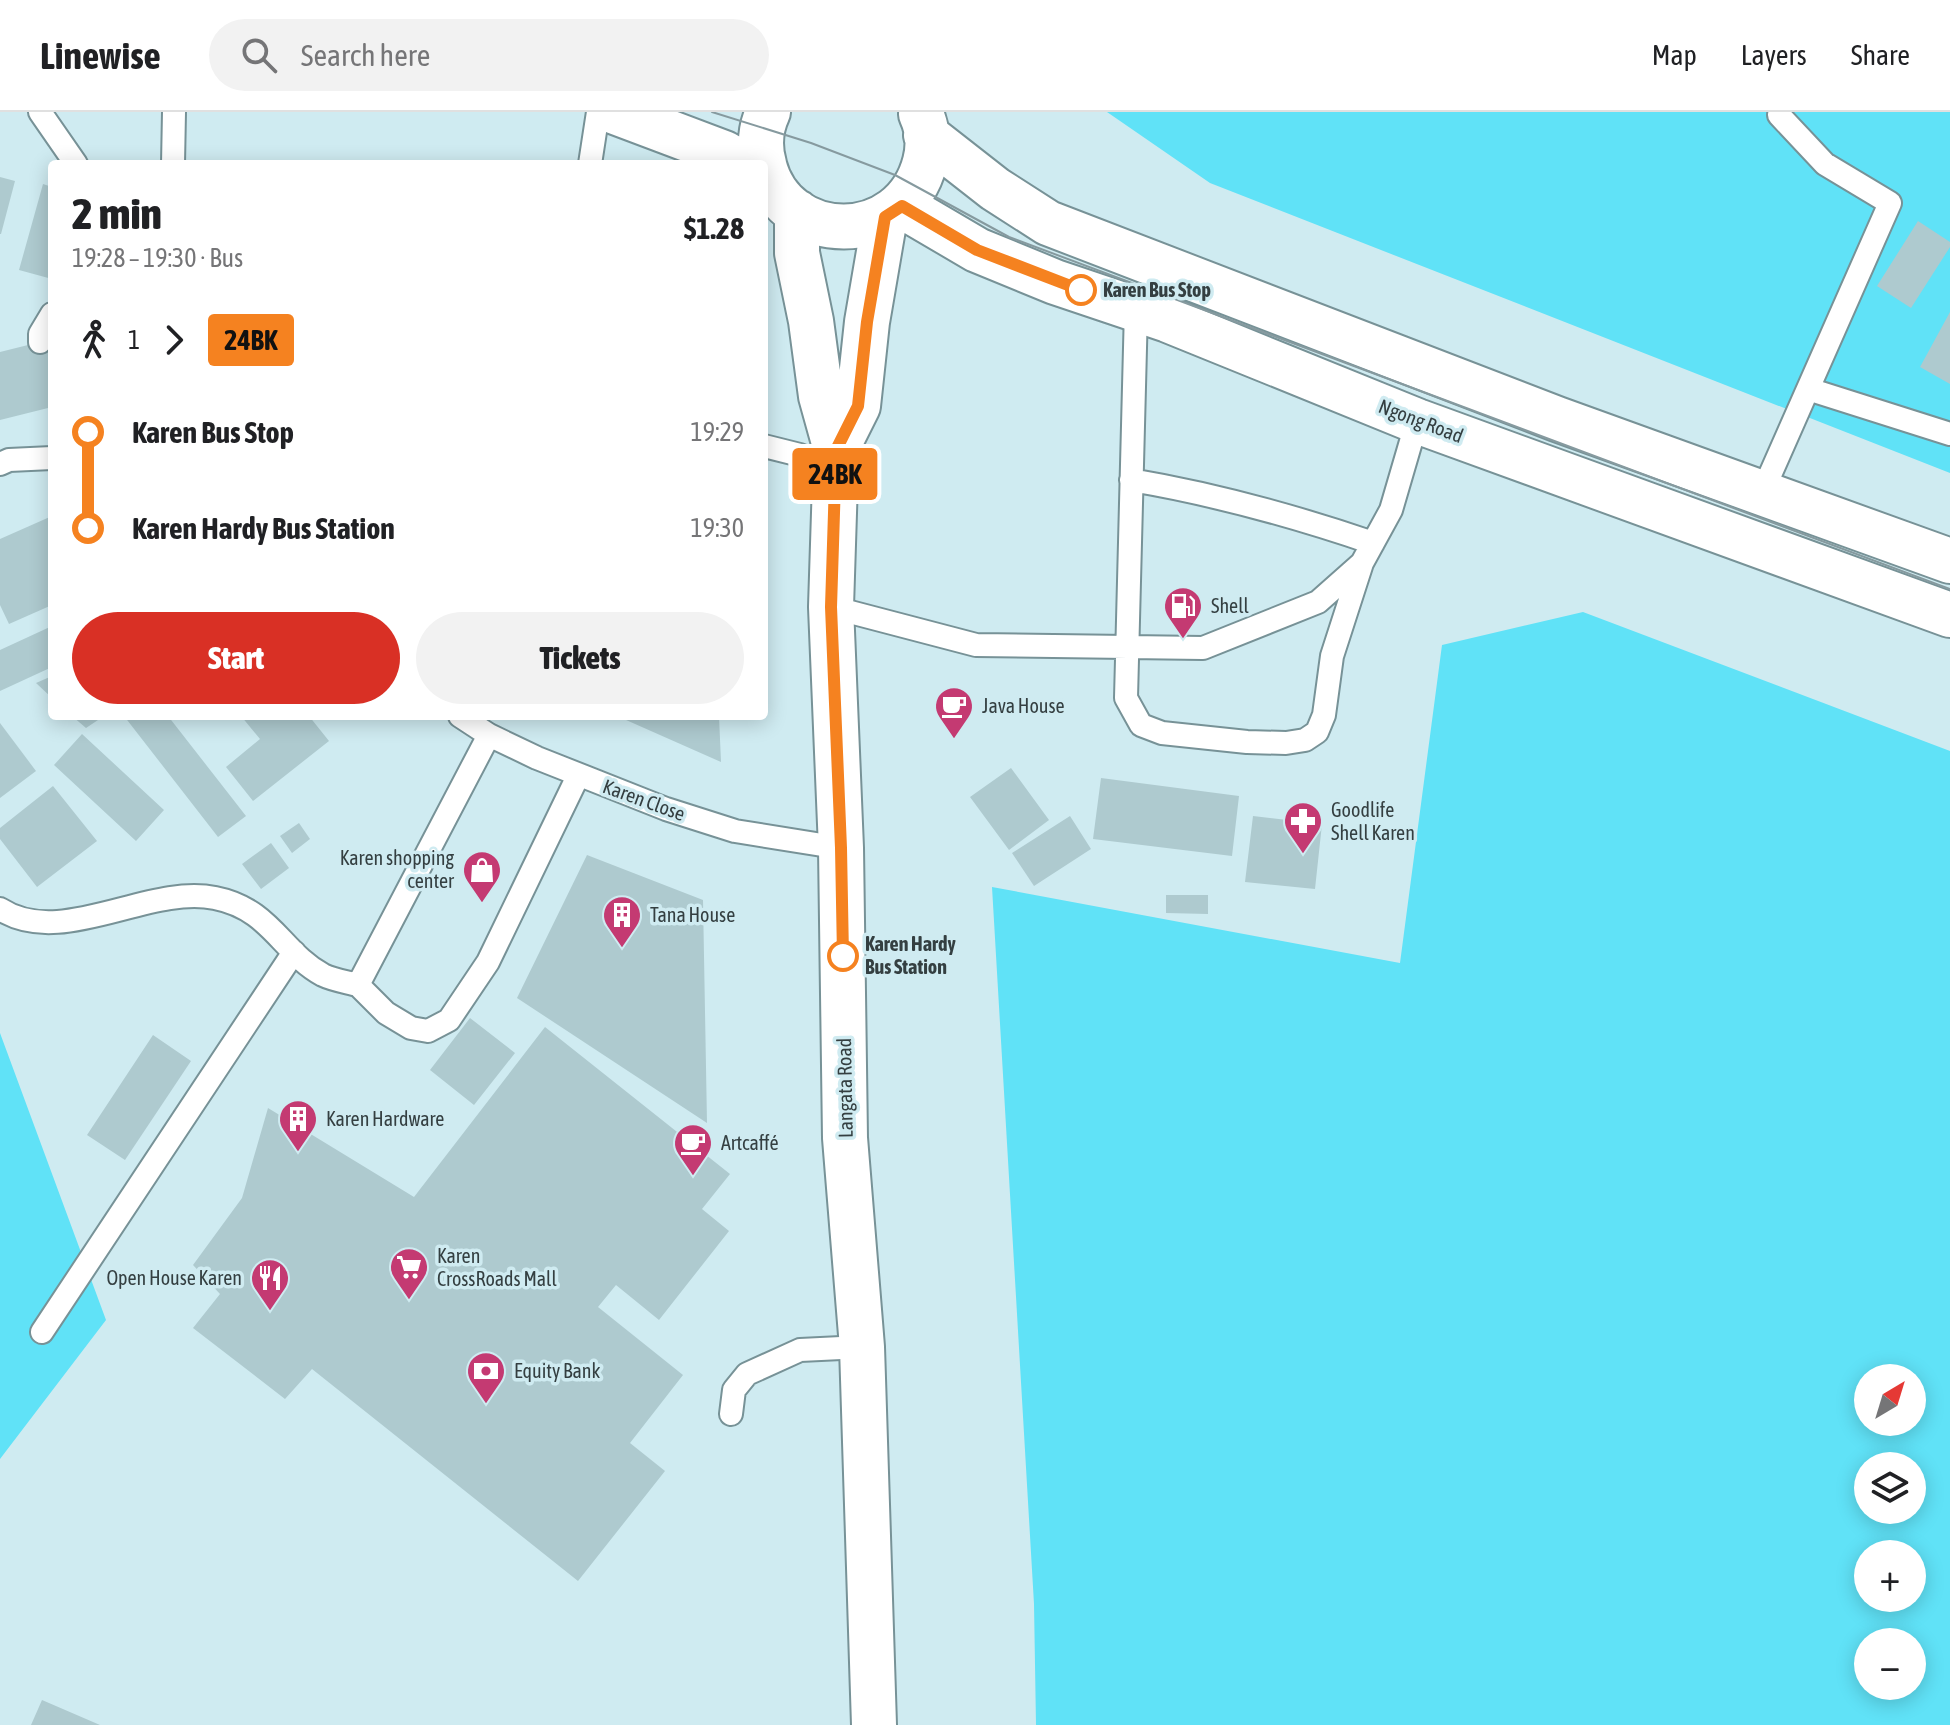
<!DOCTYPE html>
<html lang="en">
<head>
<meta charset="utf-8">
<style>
  :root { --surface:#fff; --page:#f2f2f2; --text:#202124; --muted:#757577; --line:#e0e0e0; --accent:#d93025 }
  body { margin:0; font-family:"Asap Condensed",sans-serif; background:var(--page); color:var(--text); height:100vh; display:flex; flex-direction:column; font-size:30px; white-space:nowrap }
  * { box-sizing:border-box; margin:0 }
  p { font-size:26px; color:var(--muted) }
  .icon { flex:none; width:44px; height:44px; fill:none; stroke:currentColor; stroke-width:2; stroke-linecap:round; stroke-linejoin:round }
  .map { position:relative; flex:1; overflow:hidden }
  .side { position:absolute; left:48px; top:48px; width:720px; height:560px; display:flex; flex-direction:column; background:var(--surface); border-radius:8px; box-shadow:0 4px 20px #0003 }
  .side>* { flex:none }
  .badge { padding:0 16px; border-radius:6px; font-size:28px; line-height:52px }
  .needle { width:52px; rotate:38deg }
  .tools { position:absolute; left:1854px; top:1252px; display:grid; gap:16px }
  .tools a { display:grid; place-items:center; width:72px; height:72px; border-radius:50%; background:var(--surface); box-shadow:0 4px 20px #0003; font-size:40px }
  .map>.badge { position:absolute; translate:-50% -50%; box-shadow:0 0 0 4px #fff }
  .legs { display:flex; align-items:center; gap:12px; height:88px; padding:0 24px; font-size:26px }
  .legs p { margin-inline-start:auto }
  .overview { display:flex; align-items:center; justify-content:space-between; height:136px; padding:0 24px }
  h1 { font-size:44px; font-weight:800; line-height:60px }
  .primary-button { display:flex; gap:16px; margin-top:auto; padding:16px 24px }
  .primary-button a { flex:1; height:92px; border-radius:48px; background:var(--accent); color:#fff; font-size:32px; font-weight:800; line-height:92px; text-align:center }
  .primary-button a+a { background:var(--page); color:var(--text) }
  ul { padding:0 24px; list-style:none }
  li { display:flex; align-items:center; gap:28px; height:96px; font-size:30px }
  li i { display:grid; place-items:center; width:12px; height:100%; margin:0 10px; background:currentColor }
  li i::after { content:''; width:20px; height:20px; margin:-10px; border:6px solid; border-radius:50%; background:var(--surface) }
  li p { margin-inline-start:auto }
  li:first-child i { background:linear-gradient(#0000 50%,currentColor 0) }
  li:last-child i { background:linear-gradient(currentColor 50%,#0000 0) }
  header { display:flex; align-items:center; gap:48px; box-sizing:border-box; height:112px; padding:0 40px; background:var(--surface); border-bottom:2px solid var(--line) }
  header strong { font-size:38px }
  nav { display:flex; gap:44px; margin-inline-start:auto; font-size:28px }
  .search { width:560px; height:72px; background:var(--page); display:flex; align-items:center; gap:20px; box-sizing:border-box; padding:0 28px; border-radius:44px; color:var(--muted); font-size:30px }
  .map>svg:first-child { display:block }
  .green { fill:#60e2f7; fill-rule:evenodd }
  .building { fill:#aecacf }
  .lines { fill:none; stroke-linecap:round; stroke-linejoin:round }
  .service-casing { stroke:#779297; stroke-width:26 }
  .secondary-casing { stroke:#779297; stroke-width:48 }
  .service { stroke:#fff; stroke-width:22 }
  .secondary { stroke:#fff; stroke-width:44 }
  .tram { stroke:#869a9f; stroke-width:2 }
  .line-1-casing { stroke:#fff; stroke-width:18 }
  .line-1 { stroke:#f58220; stroke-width:12 }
  .stop-1-dot { fill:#fff; stroke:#f58220; stroke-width:4 }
  .labels { text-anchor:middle; stroke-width:7; stroke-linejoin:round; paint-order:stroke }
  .stop-label { font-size:20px; font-weight:bold; fill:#343f41; stroke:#cfebf1; text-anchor:start }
  .street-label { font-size:20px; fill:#343f41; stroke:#cfebf1 }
  .poi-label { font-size:20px; fill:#343f41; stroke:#cfebf1; text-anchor:start }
</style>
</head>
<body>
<header>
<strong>Linewise</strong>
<div class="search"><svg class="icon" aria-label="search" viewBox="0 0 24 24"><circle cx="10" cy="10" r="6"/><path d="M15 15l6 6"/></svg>Search here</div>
<nav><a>Map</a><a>Layers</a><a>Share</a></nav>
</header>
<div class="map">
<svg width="1950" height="1613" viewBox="0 0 1950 1613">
  <rect width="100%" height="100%" fill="#cfebf1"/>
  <path class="green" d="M1107 0H1950V361L1210 71Z
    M1583 500 1950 639V1613H1036L1034 1492 992 775 1400 851 1442 533ZM1868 1266H1912V1310H1868ZM1912 1354V1398H1868V1354ZM1868 1442H1912V1486H1868ZM1868 1530H1912V1574H1868Z
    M0 921 106 1208 0 1347Z"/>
  <path class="building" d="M0 65 15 69 1 122H0Z
    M43 72 52 75V167L19 158Z
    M1918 109 1950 130V135L1911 196 1877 174Z
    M1950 200V272L1920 255Z
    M52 227V295L0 308V240Z
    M52 404V493L9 512 0 493V427Z
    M52 514V555L0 579V538Z
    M52 564V586L36 571Z
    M72 604H104L86 616Z
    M124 604H168L246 704 218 725Z
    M241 604H309L329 629 253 689 226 655 260 627Z
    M617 604H719L721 650Z
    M0 611 36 659 0 686Z
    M82 622 164 698 136 729 54 653Z
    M1011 656 1049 708 1009 738 970 685Z
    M1101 666 1239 684 1232 744 1093 727Z
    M53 674 97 729 37 775 0 727V716Z
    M1070 704 1091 737 1034 774 1012 741Z
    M1253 704 1322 712 1315 777 1245 770Z
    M299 711 310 727 292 741 280 724Z
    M271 731 289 756 261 777 242 752Z
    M587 743 703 788 707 1011 517 886Z
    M1166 783H1208V802L1166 801Z
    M470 906 515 941 474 993 430 958Z
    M545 915 730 1062 702 1097 729 1119 659 1208 616 1173 598 1195 683 1263 630 1331 665 1359 578 1469 312 1257 285 1287 193 1216 220 1182 193 1153 242 1086 268 996 414 1085Z
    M153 923 191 949 125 1048 87 1023Z
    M42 1588 100 1613H31Z"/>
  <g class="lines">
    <defs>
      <path id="service" d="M40 0 76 52
        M173 52 174 0
        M590 52 598 0
        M1136 197 1126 586 1141 613 1162 621 1247 630 1286 631 1305 628 1317 620 1324 603 1332 544 1362 451
        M40 230V222L52 202
        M1808 277 1950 322
        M764 334 800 343 835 361
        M0 352 9 348 52 346
        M1131 368C1214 382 1294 404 1373 431
        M1762 381 1890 91 1825 52 1779 3
        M831 495 976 533 1203 536 1318 490 1362 451 1391 398 1417 309
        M460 604 489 623 537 646 666 697 735 719 841 736
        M489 623 358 873 386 901 411 916 428 919 449 908 488 850 578 664
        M0 797C61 837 148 772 215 786 271 797 281 840 323 863 333 868 347 870 358 873
        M42 1220 294 840
        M731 1302 734 1278 747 1262 800 1238 862 1235"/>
      <path id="secondary" d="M615 0 724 41 743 52
        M926 23 995 77 1048 111 1557 307 1950 449
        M764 52C759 34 760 17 768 0
        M764 53C785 135 903 136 925 50 929 35 928 17 921 2
        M902 94 977 138 1055 170 1168 208 1417 309 1950 503
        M797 100V141L811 209 821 284 836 338 831 495 841 736 845 1026 862 1235 874 1613
        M836 338 858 294 867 210 885 105"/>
    </defs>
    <use href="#service" class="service-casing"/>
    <use href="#secondary" class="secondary-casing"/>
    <use href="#service" class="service"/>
    <use href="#secondary" class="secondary"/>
    <path class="tram" d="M712 0 811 31 895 63 1009 125 1950 477"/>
  </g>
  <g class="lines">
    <defs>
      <path id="line-1" d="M843 844 841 736 831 495 836 338 858 294 867 210 885 105 902 94 977 138 1081 178"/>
    </defs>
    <use href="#line-1" class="line-1-casing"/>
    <use href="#line-1" class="line-1"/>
  </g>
  <defs>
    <symbol id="fuel-pin" viewBox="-11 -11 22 30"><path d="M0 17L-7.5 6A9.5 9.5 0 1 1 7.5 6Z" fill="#c43a72" stroke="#cfebf1"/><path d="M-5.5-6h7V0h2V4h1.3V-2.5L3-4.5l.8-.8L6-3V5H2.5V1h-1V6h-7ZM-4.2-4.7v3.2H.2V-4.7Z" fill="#fff"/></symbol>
    <symbol id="cafe-pin" viewBox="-11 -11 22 30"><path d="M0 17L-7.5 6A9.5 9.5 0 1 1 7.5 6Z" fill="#c43a72" stroke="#cfebf1"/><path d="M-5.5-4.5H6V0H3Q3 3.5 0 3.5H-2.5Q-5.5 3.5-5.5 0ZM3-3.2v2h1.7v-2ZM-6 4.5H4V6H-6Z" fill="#fff"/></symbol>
    <symbol id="pharmacy-pin" viewBox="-11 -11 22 30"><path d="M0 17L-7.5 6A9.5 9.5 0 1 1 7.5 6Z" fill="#c43a72" stroke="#cfebf1"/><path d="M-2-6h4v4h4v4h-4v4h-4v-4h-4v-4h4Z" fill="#fff"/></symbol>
    <symbol id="shop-pin" viewBox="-11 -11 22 30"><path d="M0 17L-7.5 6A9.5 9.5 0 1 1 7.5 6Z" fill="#c43a72" stroke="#cfebf1"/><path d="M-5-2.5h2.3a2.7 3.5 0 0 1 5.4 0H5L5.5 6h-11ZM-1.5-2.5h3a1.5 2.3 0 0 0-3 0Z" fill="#fff"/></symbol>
    <symbol id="building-pin" viewBox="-11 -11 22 30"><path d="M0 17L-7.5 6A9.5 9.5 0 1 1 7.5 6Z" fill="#c43a72" stroke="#cfebf1"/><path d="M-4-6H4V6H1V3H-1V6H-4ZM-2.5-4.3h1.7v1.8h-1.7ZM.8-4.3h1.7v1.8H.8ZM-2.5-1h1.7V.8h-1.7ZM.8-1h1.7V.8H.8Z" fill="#fff"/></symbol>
    <symbol id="supermarket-pin" viewBox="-11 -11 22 30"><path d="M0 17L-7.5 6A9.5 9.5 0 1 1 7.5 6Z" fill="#c43a72" stroke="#cfebf1"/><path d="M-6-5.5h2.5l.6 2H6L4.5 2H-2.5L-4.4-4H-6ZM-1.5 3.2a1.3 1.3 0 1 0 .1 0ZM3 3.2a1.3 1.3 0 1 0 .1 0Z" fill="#fff"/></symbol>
    <symbol id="restaurant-pin" viewBox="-11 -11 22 30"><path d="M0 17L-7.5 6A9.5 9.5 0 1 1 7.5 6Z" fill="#c43a72" stroke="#cfebf1"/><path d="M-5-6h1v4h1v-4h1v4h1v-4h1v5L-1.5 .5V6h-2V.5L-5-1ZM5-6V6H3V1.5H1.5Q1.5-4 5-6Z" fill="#fff"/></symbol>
    <symbol id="bank-pin" viewBox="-11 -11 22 30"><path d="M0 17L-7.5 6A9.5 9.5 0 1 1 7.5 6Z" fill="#c43a72" stroke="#cfebf1"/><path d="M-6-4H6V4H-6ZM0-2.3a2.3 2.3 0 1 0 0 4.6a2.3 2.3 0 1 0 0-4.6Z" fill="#fff"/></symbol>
  </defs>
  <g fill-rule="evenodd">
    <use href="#fuel-pin" x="1161" y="472" width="44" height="60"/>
    <use href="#cafe-pin" x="932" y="572" width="44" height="60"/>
    <use href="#pharmacy-pin" x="1281" y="687" width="44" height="60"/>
    <use href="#shop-pin" x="460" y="736" width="44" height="60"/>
    <use href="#building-pin" x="600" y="781" width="44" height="60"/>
    <use href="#building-pin" x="276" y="985" width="44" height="60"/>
    <use href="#cafe-pin" x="671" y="1009" width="44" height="60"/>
    <use href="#supermarket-pin" x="387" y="1133" width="44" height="60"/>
    <use href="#restaurant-pin" x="248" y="1144" width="44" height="60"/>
    <use href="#bank-pin" x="464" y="1237" width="44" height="60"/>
  </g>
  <g class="stop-1-dot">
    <circle cx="1081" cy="178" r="14"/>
    <circle cx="843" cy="844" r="14"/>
  </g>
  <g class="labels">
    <g class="stop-label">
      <text x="1103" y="185">Karen Bus Stop</text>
      <text x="865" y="839">Karen Hardy<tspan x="865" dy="23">Bus Station</tspan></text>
    </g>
    <g class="street-label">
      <text transform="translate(1421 309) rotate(21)" y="7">Ngong Road</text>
      <text transform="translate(644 688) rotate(20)" y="7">Karen Close</text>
      <text transform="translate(845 976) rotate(-91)" y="7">Langata Road</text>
    </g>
    <g class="poi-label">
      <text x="1211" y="501">Shell</text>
      <text x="982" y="601">Java House</text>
      <text x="1331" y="705">Goodlife<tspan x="1331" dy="23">Shell Karen</tspan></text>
      <text x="454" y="753" text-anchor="end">Karen shopping<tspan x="454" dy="23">center</tspan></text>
      <text x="650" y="810">Tana House</text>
      <text x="326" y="1014">Karen Hardware</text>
      <text x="721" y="1038">Artcaffé</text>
      <text x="437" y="1151">Karen<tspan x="437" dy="23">CrossRoads Mall</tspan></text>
      <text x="242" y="1173" text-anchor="end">Open House Karen</text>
      <text x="514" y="1266">Equity Bank</text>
    </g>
  </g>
</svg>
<div class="tools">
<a><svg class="needle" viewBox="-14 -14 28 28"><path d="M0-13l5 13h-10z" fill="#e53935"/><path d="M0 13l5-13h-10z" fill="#757577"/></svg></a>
<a><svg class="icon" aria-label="layers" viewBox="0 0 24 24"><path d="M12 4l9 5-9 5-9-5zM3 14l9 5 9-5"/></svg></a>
<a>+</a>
<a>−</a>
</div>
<b class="badge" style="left:835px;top:362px;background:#f58220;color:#111">24BK</b>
<section class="side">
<div class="overview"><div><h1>2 min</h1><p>19:28 – 19:30 · Bus</p></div><b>$1.28</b></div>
<div class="legs"><svg class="icon" aria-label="walk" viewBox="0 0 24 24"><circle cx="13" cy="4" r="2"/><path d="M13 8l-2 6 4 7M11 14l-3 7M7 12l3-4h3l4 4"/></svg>1<svg class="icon" aria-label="forward" viewBox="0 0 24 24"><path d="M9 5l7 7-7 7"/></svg><b class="badge" style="background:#f58220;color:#111">24BK</b></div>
<ul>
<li><i style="color:#f58220"></i><b>Karen Bus Stop</b><p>19:29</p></li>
<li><i style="color:#f58220"></i><b>Karen Hardy Bus Station</b><p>19:30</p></li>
</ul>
<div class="primary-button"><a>Start</a><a>Tickets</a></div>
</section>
</div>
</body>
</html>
